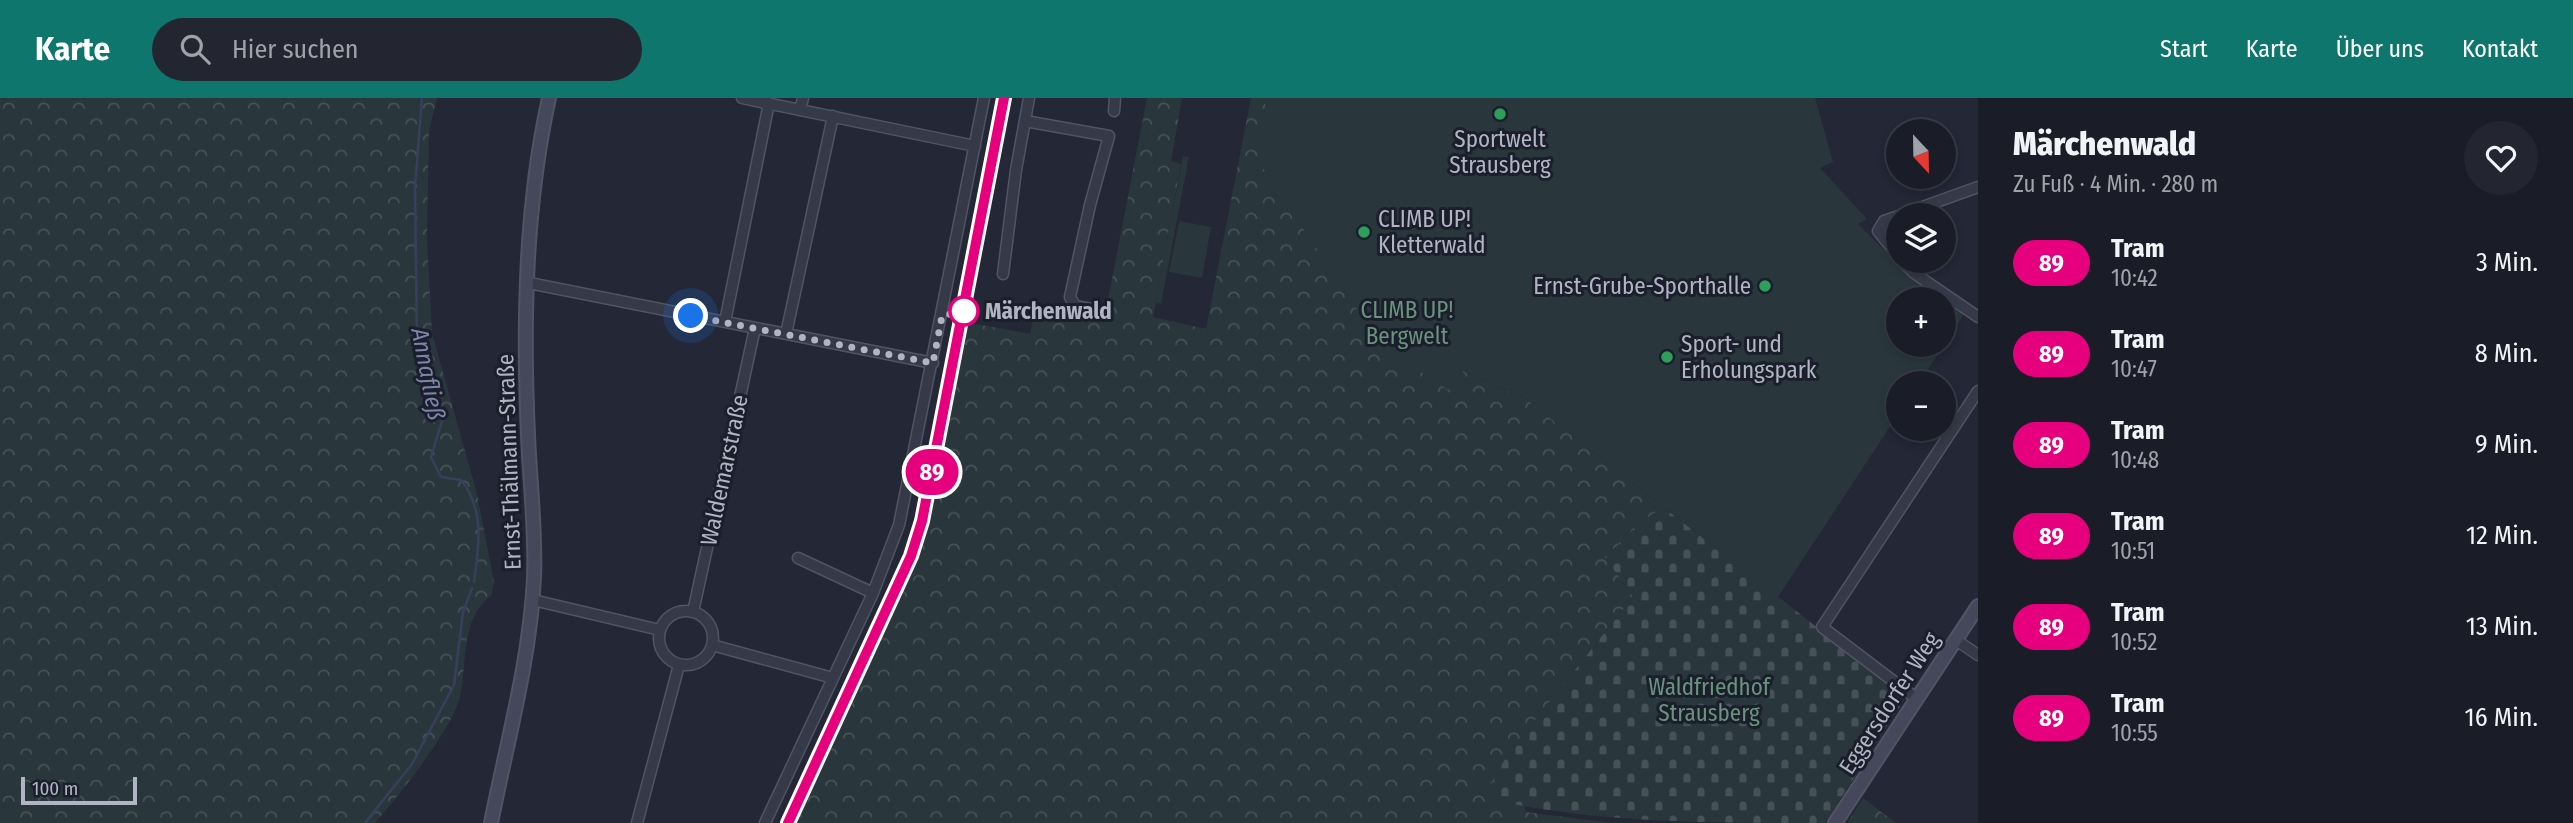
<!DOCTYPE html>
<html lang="de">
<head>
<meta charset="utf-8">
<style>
  :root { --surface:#1a1d28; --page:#232630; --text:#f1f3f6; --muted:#9fa2a8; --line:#383b45; --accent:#0f766e }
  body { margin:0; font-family:"Fira Sans Condensed",sans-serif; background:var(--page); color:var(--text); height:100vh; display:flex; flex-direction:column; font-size:26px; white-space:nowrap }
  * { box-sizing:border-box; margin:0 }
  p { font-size:23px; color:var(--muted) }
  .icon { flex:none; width:38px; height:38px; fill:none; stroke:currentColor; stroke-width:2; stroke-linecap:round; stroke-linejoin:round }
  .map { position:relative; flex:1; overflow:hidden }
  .details { display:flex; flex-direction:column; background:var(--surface); width:595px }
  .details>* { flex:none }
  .badge { padding:0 14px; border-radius:23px; font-size:24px; line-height:46px }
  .needle { width:46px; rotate:158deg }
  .controls { position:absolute; left:1886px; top:21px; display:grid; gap:14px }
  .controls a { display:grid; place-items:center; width:70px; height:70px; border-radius:50%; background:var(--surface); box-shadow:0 4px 10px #0003,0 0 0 2px var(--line); font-size:35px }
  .scale { position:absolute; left:21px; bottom:18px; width:116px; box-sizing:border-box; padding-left:7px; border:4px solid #b1b4c3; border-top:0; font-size:19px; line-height:24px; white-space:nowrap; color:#b1b4c3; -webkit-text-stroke:5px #1b1f2c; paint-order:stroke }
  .you { position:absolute; width:35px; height:35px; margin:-18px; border:5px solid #fff; border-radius:50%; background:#1a73e8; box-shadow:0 0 0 10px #1a73e833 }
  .map>.badge { position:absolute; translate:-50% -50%; box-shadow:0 0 0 4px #fff }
  .round { display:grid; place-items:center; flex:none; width:74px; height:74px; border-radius:37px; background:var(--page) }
  .headline { display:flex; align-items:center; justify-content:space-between; height:119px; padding:0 35px }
  h1 { font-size:33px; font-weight:800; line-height:52px }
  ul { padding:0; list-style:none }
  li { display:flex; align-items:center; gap:21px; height:91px; padding:0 35px }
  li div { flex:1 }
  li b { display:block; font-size:26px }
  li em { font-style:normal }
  li .badge { min-width:77px; font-weight:700; text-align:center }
  header { display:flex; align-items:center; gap:42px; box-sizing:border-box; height:98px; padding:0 35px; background:var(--accent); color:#fff }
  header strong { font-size:33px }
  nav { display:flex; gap:38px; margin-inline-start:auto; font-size:24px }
  .search { width:490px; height:63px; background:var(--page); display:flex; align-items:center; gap:18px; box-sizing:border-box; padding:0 24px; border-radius:38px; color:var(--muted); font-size:26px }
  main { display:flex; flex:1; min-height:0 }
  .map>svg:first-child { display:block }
  .forest { fill:url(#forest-crowns) }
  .cemetery { fill:url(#cemetery-stones) }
  .park { fill:#29373c }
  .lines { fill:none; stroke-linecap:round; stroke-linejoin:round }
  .stream { stroke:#383f5c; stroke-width:2.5 }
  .street-casing { stroke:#515462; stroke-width:13 }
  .secondary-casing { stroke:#515462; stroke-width:16 }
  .street { stroke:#363947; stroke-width:10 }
  .secondary { stroke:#45485a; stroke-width:12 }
  .tram { stroke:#5a5e70; stroke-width:2 }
  .line-casing { stroke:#fff; stroke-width:16 }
  .line { stroke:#e6007e; stroke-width:10 }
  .walk { stroke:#b1b4c3; stroke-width:7; stroke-dasharray:0 12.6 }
  .leisure-dot { fill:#2e9e5b; stroke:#1b1f2c; stroke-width:2.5 }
  .stop-dot { fill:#fff; stroke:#e6007e; stroke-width:3.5 }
  .labels { text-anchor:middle; stroke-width:6; stroke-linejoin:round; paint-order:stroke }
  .poi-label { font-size:23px; fill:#b1b4c3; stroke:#1b1f2c; text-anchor:start }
  .park-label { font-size:23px; fill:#6a927c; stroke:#1b1f2c }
  .stop-label { font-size:23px; font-weight:bold; fill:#b1b4c3; stroke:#1b1f2c; text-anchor:start }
  .street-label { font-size:23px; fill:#b1b4c3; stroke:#1b1f2c }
  .water-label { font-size:24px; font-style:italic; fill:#7c85a9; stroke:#1b1f2c }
</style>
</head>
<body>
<header>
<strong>Karte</strong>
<div class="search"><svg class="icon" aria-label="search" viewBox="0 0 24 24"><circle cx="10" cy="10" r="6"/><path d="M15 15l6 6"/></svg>Hier suchen</div>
<nav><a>Start</a><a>Karte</a><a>Über uns</a><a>Kontakt</a></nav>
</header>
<main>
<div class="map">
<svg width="1978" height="725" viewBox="0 0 1978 725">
  <defs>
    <pattern id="forest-crowns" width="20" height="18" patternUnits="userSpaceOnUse" patternTransform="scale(1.75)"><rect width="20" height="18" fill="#29373c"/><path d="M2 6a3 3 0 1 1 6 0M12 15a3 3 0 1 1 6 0" fill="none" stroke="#465257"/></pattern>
    <pattern id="cemetery-stones" width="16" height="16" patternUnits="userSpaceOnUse" patternTransform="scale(1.75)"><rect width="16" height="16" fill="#29373c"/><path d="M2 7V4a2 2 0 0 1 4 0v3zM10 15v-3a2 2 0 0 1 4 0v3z" fill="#465257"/></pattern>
  </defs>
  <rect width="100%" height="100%" fill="#232736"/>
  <path class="forest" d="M0 0H437L429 33 427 139 432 235 477 396 494 484 492 497C461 519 467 560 461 595 454 630 399 697 375 725H0Z
    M1147 0H1182L1171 63 1181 66 1153 219 1206 231 1251 0H1344L1449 291 1463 273 1526 301 1671 415 1659 412 1633 499 1508 656 1526 714 1611 725H792L890 518 917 453 936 383 966 224 1030 236 1036 207 1105 217Z
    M1863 700 1896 725H1847Z"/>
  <path class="cemetery" d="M1659 412 1671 415 1906 599 1825 725C1711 725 1593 725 1483 700L1508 656 1633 499 1605 459 1641 424Z"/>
  <path class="park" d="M1266 0H1815L1833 64 1820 70 1867 121 1858 126 1907 175 1966 213 1944 246V201H1899V247H1944L1919 285H1899V315L1778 499 1526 301 1463 273 1449 292 1365 238 1360 216 1259 64Z
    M1183 58 1189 59 1161 206 1155 205Z
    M1179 123 1211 129 1202 180 1169 174Z"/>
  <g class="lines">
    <path class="stream" d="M422 0 415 89 417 247 429 297 442 323 431 359 441 379 461 382C485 411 479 449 474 484
      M365 725 412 666 454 587 463 514 472 490"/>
    <defs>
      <path id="street" d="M742 0 975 48
        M800 12 803 0
        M1114 13 1115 0
        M1025 23 1109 38 1090 107 1070 199 1075 208 1097 212
        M1900 117 1978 89
        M1899 118 1884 123 1878 133 1899 159
        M1902 163 1914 175 1978 219
        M1003 176 1016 72 1029 0
        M529 185 933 265
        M725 224 769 5
        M786 236 833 18
        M798 460 873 495
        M533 502 660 532
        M659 540a27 27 0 1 1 54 0a27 27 0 1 1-54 0Z
        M693 514 755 230
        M1956 542 1978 557
        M712 547 833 580
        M1917 601 1822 529 1978 293
        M637 725 679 567
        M765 725 873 495 899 427 984 0"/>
      <path id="secondary" d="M491 725C507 644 530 562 534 480 536 433 530 385 528 337 523 226 525 109 549 0
        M1835 725 1978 508"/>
    </defs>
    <use href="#street" class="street-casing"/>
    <use href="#secondary" class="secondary-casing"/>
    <use href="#street" class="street"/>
    <use href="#secondary" class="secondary"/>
    <path class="tram" d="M788 725 911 458 922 423 1004 0"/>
  </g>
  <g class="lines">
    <defs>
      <path id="line" d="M788 725 911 458 922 423 1004 0"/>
    </defs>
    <use href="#line" class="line-casing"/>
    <use href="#line" class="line"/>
    <path class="walk" d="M691 218 933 265 942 218 964 213"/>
  </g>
  <g class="leisure-dot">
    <circle cx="1500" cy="16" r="7"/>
    <circle cx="1364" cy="134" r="7"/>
    <circle cx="1765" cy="188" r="7"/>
    <circle cx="1667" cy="259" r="7"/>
  </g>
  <circle class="stop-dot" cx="964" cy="213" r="14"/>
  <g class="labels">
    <g class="poi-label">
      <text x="1500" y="49" text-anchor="middle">Sportwelt<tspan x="1500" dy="26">Strausberg</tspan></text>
      <text x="1378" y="129">CLIMB UP!<tspan x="1378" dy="26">Kletterwald</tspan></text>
      <text x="1751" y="196" text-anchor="end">Ernst-Grube-Sporthalle</text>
      <text x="1681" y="254">Sport- und<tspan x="1681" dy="26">Erholungspark</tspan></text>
    </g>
    <g class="park-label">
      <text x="1407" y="220">CLIMB UP!<tspan x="1407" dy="26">Bergwelt</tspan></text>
      <text x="1709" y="597">Waldfriedhof<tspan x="1709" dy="26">Strausberg</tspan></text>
    </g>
    <g class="stop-label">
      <text x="985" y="221">Märchenwald</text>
    </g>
    <g class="street-label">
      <text transform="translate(509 364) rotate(-92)" y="8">Ernst-Thälmann-Straße</text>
      <text transform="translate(724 372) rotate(-78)" y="8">Waldemarstraße</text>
      <text transform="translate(1889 605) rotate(-57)" y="8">Eggersdorfer Weg</text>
    </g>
    <g class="water-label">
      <text transform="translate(428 276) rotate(79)" y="8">Annafließ</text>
    </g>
  </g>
</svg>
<div class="controls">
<a><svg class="needle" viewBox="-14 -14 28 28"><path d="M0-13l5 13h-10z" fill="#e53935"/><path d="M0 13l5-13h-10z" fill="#9fa2a8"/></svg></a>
<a><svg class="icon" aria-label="layers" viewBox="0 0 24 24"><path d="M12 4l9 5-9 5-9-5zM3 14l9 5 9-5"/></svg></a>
<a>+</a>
<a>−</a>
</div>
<div class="scale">100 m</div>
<div class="you" style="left:691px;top:218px"></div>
<b class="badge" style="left:932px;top:374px;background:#e6007e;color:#fff">89</b>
</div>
<section class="details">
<div class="headline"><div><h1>Märchenwald</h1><p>Zu Fuß · 4 Min. · 280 m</p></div><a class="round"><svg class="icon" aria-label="heart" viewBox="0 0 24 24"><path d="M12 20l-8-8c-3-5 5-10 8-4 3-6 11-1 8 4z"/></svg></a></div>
<ul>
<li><span class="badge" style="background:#e6007e;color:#fff">89</span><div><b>Tram</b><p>10:42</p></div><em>3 Min.</em></li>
<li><span class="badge" style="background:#e6007e;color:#fff">89</span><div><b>Tram</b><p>10:47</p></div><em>8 Min.</em></li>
<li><span class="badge" style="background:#e6007e;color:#fff">89</span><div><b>Tram</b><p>10:48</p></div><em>9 Min.</em></li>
<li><span class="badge" style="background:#e6007e;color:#fff">89</span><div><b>Tram</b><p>10:51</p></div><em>12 Min.</em></li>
<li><span class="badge" style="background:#e6007e;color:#fff">89</span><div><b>Tram</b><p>10:52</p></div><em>13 Min.</em></li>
<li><span class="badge" style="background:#e6007e;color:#fff">89</span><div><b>Tram</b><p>10:55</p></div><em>16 Min.</em></li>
</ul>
</section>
</main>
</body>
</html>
